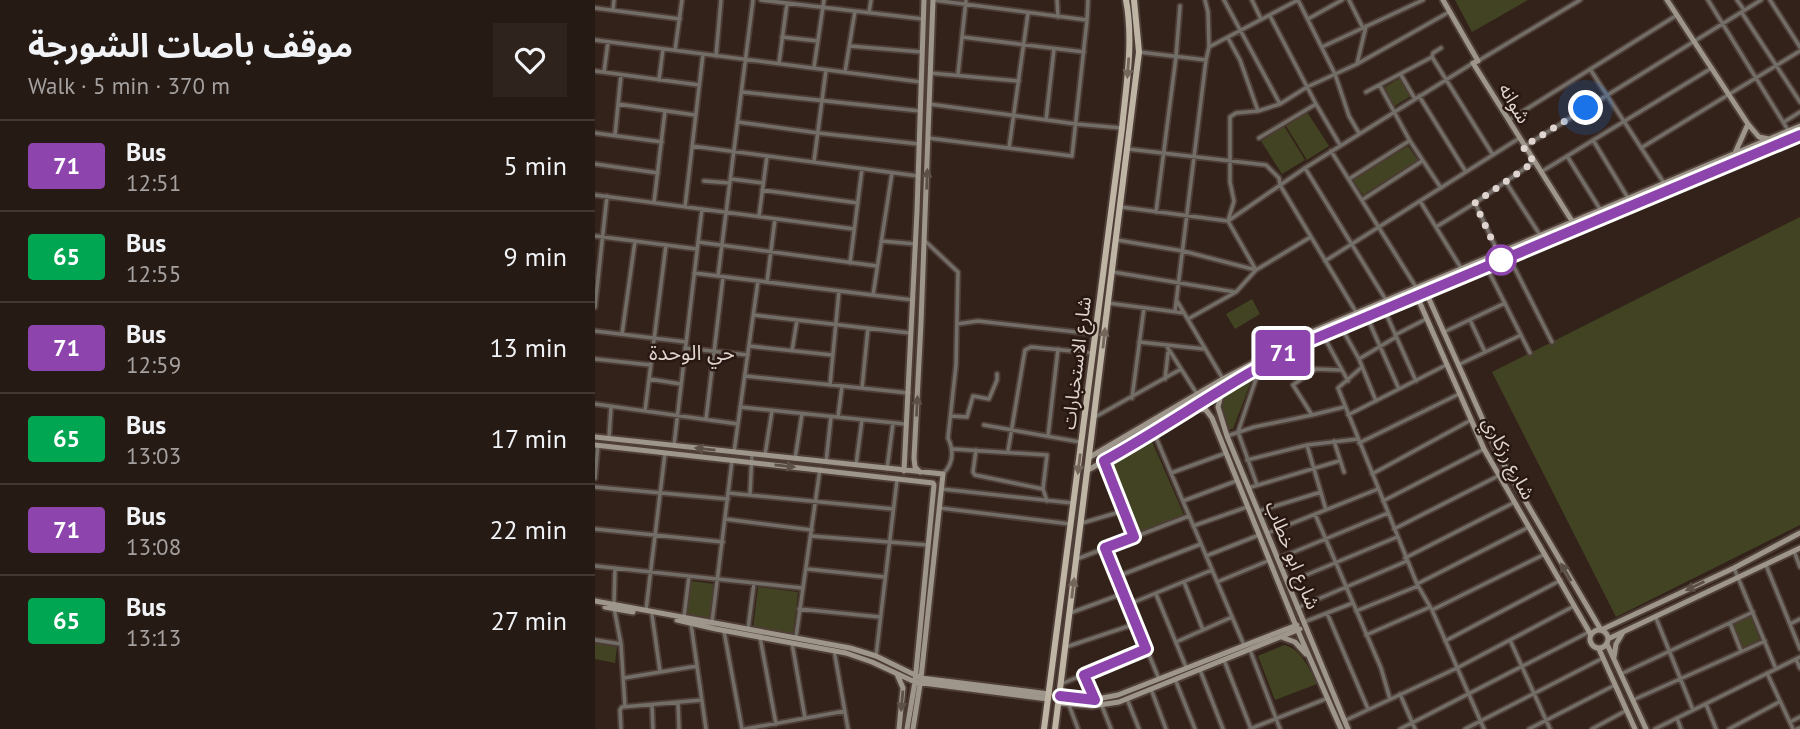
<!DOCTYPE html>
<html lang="en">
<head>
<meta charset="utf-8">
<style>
  :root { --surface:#261a14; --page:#2e231d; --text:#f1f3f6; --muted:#a4a1a0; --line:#423834 }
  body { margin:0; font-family:"PT Sans","Noto Sans Arabic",sans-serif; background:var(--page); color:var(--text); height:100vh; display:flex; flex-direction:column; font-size:26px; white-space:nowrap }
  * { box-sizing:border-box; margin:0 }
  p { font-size:23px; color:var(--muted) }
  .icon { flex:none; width:38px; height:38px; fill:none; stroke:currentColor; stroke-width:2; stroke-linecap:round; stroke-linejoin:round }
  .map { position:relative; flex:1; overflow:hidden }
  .side { display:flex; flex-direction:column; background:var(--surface); width:595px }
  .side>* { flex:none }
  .badge { padding:0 14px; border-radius:5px; font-size:24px; line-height:46px }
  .you { position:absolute; width:35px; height:35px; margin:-18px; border:5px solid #fff; border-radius:50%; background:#1a73e8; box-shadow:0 0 0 10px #1a73e833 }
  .map>.badge { position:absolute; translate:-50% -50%; box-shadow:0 0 0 4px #fff }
  .round { display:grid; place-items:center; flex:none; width:74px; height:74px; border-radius:0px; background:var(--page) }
  .headline { display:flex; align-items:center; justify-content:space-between; height:119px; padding:0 28px }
  h1 { font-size:33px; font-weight:700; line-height:52px }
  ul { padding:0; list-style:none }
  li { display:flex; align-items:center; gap:21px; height:91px; padding:0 28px; border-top:2px solid var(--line) }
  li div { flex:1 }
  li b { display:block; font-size:26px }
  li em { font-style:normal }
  li .badge { min-width:77px; font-weight:700; text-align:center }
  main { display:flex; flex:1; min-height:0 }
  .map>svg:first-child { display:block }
  .green { fill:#424323 }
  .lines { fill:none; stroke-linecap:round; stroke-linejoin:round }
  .street-casing { stroke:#4e3e37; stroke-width:7 }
  .secondary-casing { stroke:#4e3e37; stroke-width:9 }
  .primary-casing { stroke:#4e3e37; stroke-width:10 }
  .street { stroke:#726d66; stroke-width:3.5 }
  .secondary { stroke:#9e968a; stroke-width:5 }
  .primary { stroke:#bfb5a5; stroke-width:6 }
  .oneway { fill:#74665b }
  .oneway2 { fill:#5d5147 }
  .line-casing { stroke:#fff; stroke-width:16 }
  .line { stroke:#8e44ad; stroke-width:10 }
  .walk { stroke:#dfd4cf; stroke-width:7; stroke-dasharray:0 12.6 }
  .stop-dot { fill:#fff; stroke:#8e44ad; stroke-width:3.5 }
  .labels { text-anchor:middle; stroke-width:5; stroke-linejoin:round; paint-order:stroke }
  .street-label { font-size:19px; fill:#dfd4cf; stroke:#281811 }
  .neighbourhood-label { font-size:21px; fill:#dfd4cf; stroke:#281811 }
</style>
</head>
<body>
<main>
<section class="side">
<div class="headline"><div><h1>موقف باصات الشورجة</h1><p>Walk · 5 min · 370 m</p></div><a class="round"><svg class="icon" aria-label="heart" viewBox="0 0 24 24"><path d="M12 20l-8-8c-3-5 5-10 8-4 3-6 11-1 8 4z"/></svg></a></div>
<ul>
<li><span class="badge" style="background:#8e44ad;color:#fff">71</span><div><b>Bus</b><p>12:51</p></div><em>5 min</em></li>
<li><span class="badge" style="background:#00a651;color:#fff">65</span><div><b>Bus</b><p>12:55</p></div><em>9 min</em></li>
<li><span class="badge" style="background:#8e44ad;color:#fff">71</span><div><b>Bus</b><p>12:59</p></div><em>13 min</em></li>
<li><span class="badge" style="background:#00a651;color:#fff">65</span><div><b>Bus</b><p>13:03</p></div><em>17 min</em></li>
<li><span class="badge" style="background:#8e44ad;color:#fff">71</span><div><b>Bus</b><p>13:08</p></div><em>22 min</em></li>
<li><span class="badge" style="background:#00a651;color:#fff">65</span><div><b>Bus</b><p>13:13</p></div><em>27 min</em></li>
</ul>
</section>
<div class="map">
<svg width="1205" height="729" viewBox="0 0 1205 729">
  <rect width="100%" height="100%" fill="#32221a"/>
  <path class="green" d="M860 0H933L877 32Z
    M805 78 816 96 798 107 790 87Z
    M712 112 734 146 712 160 691 126Z
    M689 126 710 160 687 174 666 141Z
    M813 146 823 160 768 195 758 180Z
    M1205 217V525L1021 617 897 372Z
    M657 299 665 314 640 329 631 314Z
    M659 374 638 429H633C621 391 629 394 659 374Z
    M556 439 589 515 542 535 512 465Z
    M96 581 120 584 115 621 92 616Z
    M163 587 203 592 198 635 158 628Z
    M1156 616 1165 640 1148 648 1138 624Z
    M0 643 22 647 20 663 0 659Z
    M689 645C706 648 715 670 722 684L680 700 663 656Z"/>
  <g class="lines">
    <defs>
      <path id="street" d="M166 0 328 19
        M338 0 492 20
        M462 0 463 17
        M610 0 613 12 614 46
        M629 0 685 104
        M657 0 666 19
        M703 0 740 74 754 116 764 133
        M754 0 767 26
        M1113 0 1193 130
        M1142 0 1149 10
        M1175 0 1205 47
        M0 8 85 19
        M18 10 19 0
        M274 13 276 0
        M1147 13 1205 102
        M675 16 721 104 745 145
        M713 19 747 0
        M187 37 223 41
        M367 37 489 52
        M633 38 645 60 663 111
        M0 40 326 82
        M255 46 327 52
        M727 47 828 0
        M80 50 87 0
        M544 52 611 60 614 47 703 0
        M121 56 126 0
        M837 57 898 155
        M883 61 985 0
        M184 63 192 3
        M762 64 771 26
        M219 67 229 0
        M995 69 1069 183
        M0 71 104 85
        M9 72 13 42
        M250 72 260 11
        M335 73 424 81
        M363 74 371 0
        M806 75 820 99
        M64 80 68 49
        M785 86 815 141 846 188
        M147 92 325 111
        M771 92 837 57 838 53 846 48
        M824 96 871 172
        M23 104 100 115
        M334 104 481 124 527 128
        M451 120 459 49
        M914 120 1082 15
        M143 122 223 133 324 144
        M1189 122 1205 112
        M0 133 67 142
        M20 135 26 75
        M333 138 477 156 492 20 493 0
        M664 138 721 104
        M998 140 1033 198
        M97 146 323 176
        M930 146 1166 0
        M414 148 433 13
        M1046 148 1205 51
        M533 149 671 165 684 178 685 185 761 312
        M736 151 821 287
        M972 156 1005 209
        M219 161 231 70
        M0 164 63 173
        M710 168 791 300
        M946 172 1115 69
        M136 179 168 183
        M754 179 814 141
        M109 181 135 183
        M911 182 945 235
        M167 190 263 203
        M0 195 259 229
        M767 200 827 161
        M825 201 866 268
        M59 202 70 111
        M880 203 939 162
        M90 207 108 54
        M526 207 633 221 710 168 878 63
        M561 212 581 57 585 6
        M164 216 172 156
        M841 227 880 203 903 252
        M0 236 102 249
        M329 240 363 272 361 365 353 438C359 451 358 464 348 474
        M522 240 588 251 661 270 714 238
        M286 241 321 244
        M103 242 282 266
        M914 257 957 342
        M730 261 923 139
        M255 263 267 169
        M891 266 935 353
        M518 272 640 292
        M99 273 318 300
        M123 276 158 0
        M172 282 180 219
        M278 295 297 173
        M582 301 628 379
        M513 303 589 313
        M0 307 12 196
        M789 309 821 381
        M580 311 611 60
        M159 315 315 333
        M772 317 804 389
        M593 319 641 292 661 270 633 221 639 201 635 182V117L641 113 663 111 685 104 712 87 762 64 854 12
        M875 320 890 352
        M362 324 383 321 499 334
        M746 327 764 359 781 401
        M0 331 91 342
        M849 332 910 303
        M27 334 40 241
        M728 335 753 381
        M800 335 831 319
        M544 342 610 349
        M571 345 602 394
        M154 346 237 355
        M90 348 153 355
        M197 351 202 320
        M0 359 56 365
        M764 359 801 337
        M863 365 926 335
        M767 367 743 388 822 584 837 610 889 729
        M745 370 721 369 698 385 717 415 749 407
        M150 376 314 393
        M54 379 86 384
        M570 379 573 353
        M235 385 244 291
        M267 388 273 328
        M537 398 549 308
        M0 404 143 424
        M145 407 310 424
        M50 411 71 245
        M753 415 851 365
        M356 416 372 417 378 396 394 399 402 380V374
        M243 417 247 386
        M500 417 586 369
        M111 419 128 277
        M389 425 485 442
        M559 433 649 645
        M453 436 463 349
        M632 436 659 427 717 415
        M14 438 16 407
        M739 441 749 472
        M764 443 864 394
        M79 445 107 209
        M712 445 731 510
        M358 449 452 455 448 489
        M381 450 378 472 380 475 448 489 452 501
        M413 451 430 350 436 347 498 353
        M139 452 163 281
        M170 455 177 411
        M200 459 207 414
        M652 460 712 445 763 439
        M231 462 236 417
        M509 462 539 537
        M261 465 267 420
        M292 469 298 423
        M576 473 631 453
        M777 474 876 420
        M0 478 3 445
        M662 485 643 432 665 367
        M0 487 133 499
        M653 488 744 461
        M347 489 477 503
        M133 493 298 509
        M155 494 157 454
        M588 501 641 481
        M788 501 889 449
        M345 508 475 524
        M664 511 726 492
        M720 514 786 668 795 699
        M130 519 217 530
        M487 523 528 511
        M598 526 652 507
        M0 529 128 542
        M799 529 903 476
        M673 533 783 489
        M216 536 333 545
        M510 548 564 679
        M1199 551 1205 567
        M611 556 664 535
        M810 558 920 502
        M482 559 594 516
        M682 559 793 513
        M1171 565 1205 649
        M0 566 207 588
        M1139 568 1181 669
        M212 569 290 577
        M521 577 606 544
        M589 582 608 630
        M622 582 675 560
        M692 583 802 537
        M822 584 934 527
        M561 594 591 667
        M19 604 20 568
        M532 605 617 570
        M19 608 26 644 30 707
        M702 608 812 561
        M204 609 285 617
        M51 610 70 453
        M837 610 950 554
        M761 611 823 586
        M475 613 527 594
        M732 613 773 709
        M57 615 65 671
        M89 617 94 576
        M1061 618 1098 710
        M117 622 137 461
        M709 622 758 603
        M1135 623 1146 651
        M96 624 111 729
        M1195 624 1205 619
        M153 629 159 583
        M129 631 147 729
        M771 635 835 607
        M165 637 181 724
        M201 637 225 469
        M0 640 26 644
        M915 640 955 729
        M850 641 966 580
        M581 642 637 617
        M197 643 210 718
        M471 647 540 624
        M239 650 253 729
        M655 650 685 729
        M281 656 302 480
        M1201 659 1205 668
        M629 660 656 729
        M605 670 628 729
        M1172 673 1198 729
        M1026 674 1158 612
        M489 675 500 698
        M29 678 102 666
        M580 679 600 729
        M466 684 551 649
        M556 689 571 729
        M805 694 820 729
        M532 699 544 729
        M1038 700 1170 641
        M83 703 84 729
        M1111 704 1121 729
        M57 705 58 729
        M474 705 483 729
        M507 706 516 729
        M1082 718 1086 729
        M749 721 862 668 979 606
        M1195 722 1205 717
        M26 729 25 710 27 707 107 700
        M150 729 250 711
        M655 729 733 698
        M805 729 994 632
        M870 729 1008 658
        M934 729 1020 685
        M997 729 1032 710
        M1060 729 1205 657
        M1134 729 1184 702
        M1202 729 1205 728"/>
      <path id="secondary" d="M848 0 883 61 878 63 977 221
        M1072 0 1153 124 1164 137 1174 139
        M1140 153 1153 124
        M830 290 904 456 1006 630 1139 568 1205 533
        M821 294 889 449 996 635
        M627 391 623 407 632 436 753 729
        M602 408 611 410 617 418 703 631 746 729
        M0 437 348 474 326 678 318 729
        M0 445 338 483 339 485 320 682 312 729
        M495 457 628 379 716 332 1205 126
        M493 470 559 433 666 365 705 345 1205 135
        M309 471 322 211 329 0
        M325 472 320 467 319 458 326 323 338 0
        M0 601 255 648 281 656 326 678 454 694
        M10 607 38 612
        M82 620 121 629 251 653 277 662 320 682 453 699
        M995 639a9 9 0 1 1 18 0a9 9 0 1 1-18 0Z
        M689 638 700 642 711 654
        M1013 639 1205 548
        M1012 644 1051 729
        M1004 649 1040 729
        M1019 657 1021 644 1027 634
        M302 674 308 688 304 729
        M465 697 497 700 523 695 702 625
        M464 703 497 706 524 702 705 629"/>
      <path id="primary" d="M449 729 527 128C531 86 539 42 531 0
        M460 729 544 52 539 0"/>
    </defs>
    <use href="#street" class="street-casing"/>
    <use href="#secondary" class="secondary-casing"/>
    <use href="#primary" class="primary-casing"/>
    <use href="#street" class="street"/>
    <use href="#secondary" class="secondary"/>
    <use href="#primary" class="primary"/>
  </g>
  <defs><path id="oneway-solid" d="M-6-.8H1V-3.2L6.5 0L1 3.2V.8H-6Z" transform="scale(1.75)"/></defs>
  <g class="oneway">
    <use href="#oneway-solid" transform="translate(533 68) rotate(94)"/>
    <use href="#oneway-solid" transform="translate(509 338) rotate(-84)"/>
    <use href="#oneway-solid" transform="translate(484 464) rotate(97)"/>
    <use href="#oneway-solid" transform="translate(478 588) rotate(-83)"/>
  </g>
  <g class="oneway2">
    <use href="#oneway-solid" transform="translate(332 179) rotate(-88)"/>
    <use href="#oneway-solid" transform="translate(322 406) rotate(-87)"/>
    <use href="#oneway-solid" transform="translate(110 449) rotate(-174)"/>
    <use href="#oneway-solid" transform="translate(190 466) rotate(6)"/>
    <use href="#oneway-solid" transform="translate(971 572) rotate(-120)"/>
    <use href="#oneway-solid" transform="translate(1100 586) rotate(154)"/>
    <use href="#oneway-solid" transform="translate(307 701) rotate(95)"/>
  </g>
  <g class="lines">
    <defs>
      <path id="line" d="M465 696 500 700 489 675 551 649 510 548 539 537 509 461C578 423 643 375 714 341L1205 135"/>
    </defs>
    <use href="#line" class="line-casing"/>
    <use href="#line" class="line"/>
    <path class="walk" d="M906 260 880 203 939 162 928 147 991 108"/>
  </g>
  <circle class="stop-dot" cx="906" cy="260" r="14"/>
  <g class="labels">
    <g class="street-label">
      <text transform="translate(920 103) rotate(59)" y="7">شوانە</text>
      <text transform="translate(481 363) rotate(-83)" y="7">شارع الاستخبارات</text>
      <text transform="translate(914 458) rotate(62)" y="7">شارع رزكاري</text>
      <text transform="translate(698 555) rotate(68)" y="7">شارع ابو خطاب</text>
    </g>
    <g class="neighbourhood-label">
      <text x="97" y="360">حي الوحدة</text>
    </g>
  </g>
</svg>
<div class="you" style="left:991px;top:108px"></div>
<b class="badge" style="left:688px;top:353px;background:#8e44ad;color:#fff">71</b>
</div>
</main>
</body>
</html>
